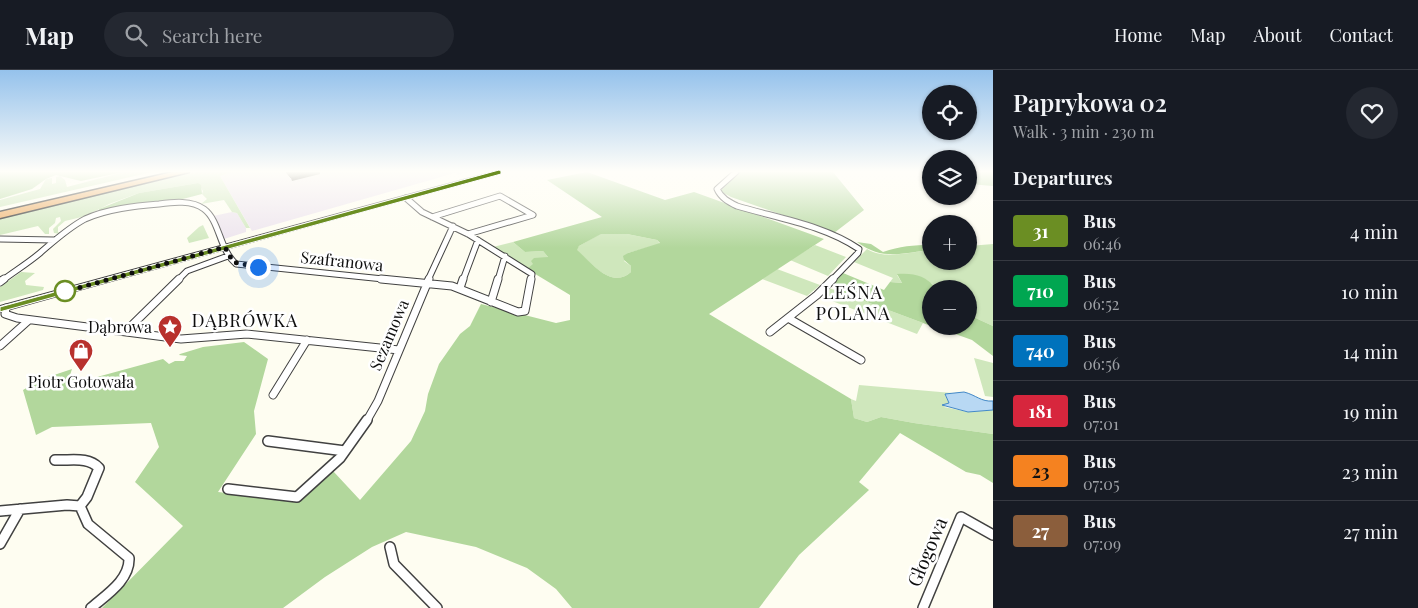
<!DOCTYPE html>
<html lang="en">
<head>
<meta charset="utf-8">
<style>
  :root { --surface:#171b24; --page:#242831; --text:#f1f3f6; --muted:#9ea1a6; --line:#363941 }
  body { margin:0; font-family:"Playfair Display",serif; background:var(--page); color:var(--text); height:100vh; display:flex; flex-direction:column; font-size:19px; white-space:nowrap }
  * { box-sizing:border-box; margin:0 }
  p { font-size:16px; color:var(--muted) }
  .icon { flex:none; width:28px; height:28px; fill:none; stroke:currentColor; stroke-width:2; stroke-linecap:round; stroke-linejoin:round }
  .map { position:relative; flex:1; overflow:hidden }
  .side { display:flex; flex-direction:column; background:var(--surface); width:425px }
  .side>* { flex:none }
  .badge { padding:0 10px; border-radius:4px; font-size:18px; line-height:32px }
  .controls { position:absolute; left:922px; top:15px; display:grid; gap:10px }
  .controls a { display:grid; place-items:center; width:55px; height:55px; border-radius:50%; background:var(--surface); box-shadow:0 1px 4px #0004; font-size:25px }
  .you { position:absolute; width:25px; height:25px; margin:-12px; border:4px solid #fff; border-radius:50%; background:#1a73e8; box-shadow:0 0 0 8px #1a73e833 }
  .map>.badge { position:absolute; translate:-50% -50%; box-shadow:0 0 0 2px #fff }
  h2 { padding:0 20px; font-size:19px; line-height:45px }
  .round { display:grid; place-items:center; flex:none; width:52px; height:52px; border-radius:26px; background:var(--page) }
  .overview { display:flex; align-items:center; justify-content:space-between; height:85px; padding:0 20px }
  h1 { font-size:24px; font-weight:600; line-height:38px }
  ul { padding:0; list-style:none }
  li { display:flex; align-items:center; gap:15px; height:60px; padding:0 20px; border-top:1px solid var(--line) }
  li div { flex:1 }
  li b { display:block; font-size:19px }
  li em { font-style:normal }
  li .badge { min-width:55px; font-weight:700; text-align:center }
  header { display:flex; align-items:center; gap:30px; box-sizing:border-box; height:70px; padding:0 25px; background:var(--surface); border-bottom:1px solid var(--line) }
  header strong { font-size:24px }
  nav { display:flex; gap:28px; margin-inline-start:auto; font-size:18px }
  .search { width:350px; height:45px; background:var(--page); display:flex; align-items:center; gap:12px; box-sizing:border-box; padding:0 18px; border-radius:28px; color:var(--muted); font-size:19px }
  main { display:flex; flex:1; min-height:0 }
  .map>svg:first-child { display:block }
  .industrial { fill:#ece3ed }
  .green { fill:#cfe7bc }
  .forest { fill:#b2d79c; fill-rule:evenodd }
  .water { fill:#b8d8f3; stroke:#4288c7 }
  .lines { fill:none; stroke-linecap:round; stroke-linejoin:round }
  .minor-far2-casing { stroke:#414141; stroke-width:7 }
  .minor-far1-casing { stroke:#414141; stroke-width:9 }
  .minor-casing { stroke:#414141; stroke-width:12 }
  .tertiary-casing { stroke:#414141; stroke-width:2 }
  .motorway-casing { stroke:#1f1f1f; stroke-width:3 }
  .minor-far2 { stroke:#fff; stroke-width:5 }
  .minor-far1 { stroke:#fff; stroke-width:7 }
  .minor { stroke:#fff; stroke-width:9 }
  .tertiary { fill:#fff; fill-rule:evenodd }
  .motorway { fill:#edab60; fill-rule:evenodd }
  .shaded-wall { fill:#3d3934 }
  .building { fill:#57514b; stroke:#3d3934 }
  .line { fill:#6b8e23; stroke:#fff }
  .walk { stroke:#0e0e0e; stroke-width:5; stroke-dasharray:0 9 }
  .stop-dot { fill:#fff; stroke:#6b8e23; stroke-width:2.5 }
  .labels { text-anchor:middle; stroke-width:5; stroke-linejoin:round; paint-order:stroke }
  .street-label { font-size:16px; fill:#0e0e0e; stroke:#fff }
  .poi-label { font-size:16px; fill:#0e0e0e; stroke:#fff; text-anchor:end }
  .neighbourhood-label { font-size:18px; letter-spacing:1px; fill:#0e0e0e; stroke:#fff }
  .near-street-label { font-size:19px; fill:#0e0e0e; stroke:#fff }
</style>
</head>
<body>
<header>
<strong>Map</strong>
<div class="search"><svg class="icon" aria-label="search" viewBox="0 0 24 24"><circle cx="10" cy="10" r="6"/><path d="M15 15l6 6"/></svg>Search here</div>
<nav><a>Home</a><a>Map</a><a>About</a><a>Contact</a></nav>
</header>
<main>
<div class="map">
<svg width="993" height="538" viewBox="0 0 993 538">
  <rect width="100%" height="100%" fill="#fefdf1"/>
  <path class="industrial" d="M232 102H468L458 105 455 103 252 161 220 106Z
    M232 142 237 143 246 158V162L224 169 213 146Z"/>
  <path class="green" d="M124 102H152L0 137V130L40 119 46 109 52 108V114L56 113V107L60 106 65 110 67 117Z
    M196 102H232L220 106 250 158H246L237 143 232 142 224 130 201 134 207 129 202 124 203 121 198 113 139 123 109 134 86 146 65 151 58 157V162L61 164 54 163 53 159 61 151 60 147 56 148 55 153 49 158V164H45L38 156 0 165V148Z
    M203 155 209 168 189 173 187 168 199 157Z
    M600 164H627L657 170 660 174 628 183 624 191 631 196V202C611 220 591 192 576 180L579 176Z
    M513 172 525 182 543 181 548 187 527 199 493 177Z
    M993 174V256L969 245V219H937L933 214 897 205 902 213 890 212 893 208 854 192 867 179C885 190 910 182 931 180V191H969V176Z
    M815 175 846 187 828 206 790 190Z
    M777 199 820 215 807 226 762 209Z
    M21 202 35 203 25 211 26 215 44 217 43 220 0 232V217Z
    M829 218 840 222 923 253 917 264 827 229 823 225Z
    M974 288 993 293V327L985 326Z
    M859 315 952 323 945 325 949 333 944 337 968 342 993 340V364L914 353 881 347 867 352 854 348 851 329 856 331Z"/>
  <path class="forest" d="M0 102H123L81 111 56 105 46 109 32 119 0 129Z
    M587 102 665 130 694 122 824 169 709 244 851 329 854 348 867 352 881 347 914 353 993 364V413L980 405 966 402 900 363 859 412 869 420 799 485 759 538H572L556 519 527 498 476 477 406 462 372 477 325 507 283 538H102L183 456 135 412 159 377 151 353 52 357 36 365 23 320 42 309 72 299 69 308 86 310 163 289 169 294 175 291H184L187 286 179 285 180 284 203 277 244 272 268 289 254 341 256 364 218 422 298 431 333 401 360 430 411 371 425 341 428 324 439 294 460 264 470 256 481 234 556 253 570 250V225L527 199 533 194 531 191 534 188 548 187 543 181 525 182 513 172 602 147 547 110ZM601 164H627L657 170 660 173 628 183 623 186 624 190 631 196V202C611 220 591 192 577 180L579 176Z
    M740 102H833L864 140 834 163 731 127 720 121Z
    M969 102H993V116L969 114Z
    M198 113 201 115 202 124 175 131 100 143 99 139 139 123Z
    M857 172 871 174 883 182C900 176 913 175 931 175V180C901 183 883 191 857 172Z
    M843 203 884 220 890 212 902 213 897 204C915 203 924 205 937 219H931V256L840 222 832 215Z
    M969 245 993 256V286L972 270 933 256H969Z"/>
  <path class="water" d="M964 322C976 325 981 332 993 331V340L968 342 942 335 949 333 945 324Z"/>
  <g class="lines">
    <defs>
      <path id="minor-far2" d="M736 102 717 119C721 128 729 132 737 136 777 148 824 155 859 179L858 183 832 210
        M406 128 422 142 468 164 532 204 531 210
        M432 147 500 126 533 145 468 164
        M0 169 54 170
        M3 210C15 201 28 193 40 183 54 171 68 158 85 149 107 139 135 136 159 134 173 132 192 130 204 139 220 151 219 179 236 194L393 210
        M178 210 187 201 228 186
        M428 210 453 156
        M463 210 478 170
        M498 210 505 186"/>
      <path id="minor-far1" d="M381 209 452 216 518 242 525 241 531 209
        M0 212 4 209
        M460 218 463 209
        M491 232 498 209
        M6 238 5 244 17 248 181 269 247 264 399 280
        M788 248 861 290
        M126 261 179 209
        M770 262 817 225 833 209
        M0 276 29 250
        M273 325 307 270
        M366 352 378 331 429 209"/>
      <path id="minor" d="M268 371 345 381
        M55 390C70 391 88 386 99 398L87 427 80 436
        M228 419 297 427 340 388 367 350
        M0 441 67 435 80 436 88 454 129 488C130 510 106 525 91 538
        M0 474 20 439
        M390 477 394 494 437 538
        M923 538 961 447 993 465"/>
      <path id="tertiary" d="M492 102H502L0 242V236Z"/>
      <path id="motorway" d="M173 102H189L0 148V142Z"/>
    </defs>
    <use href="#minor-far2" class="minor-far2-casing"/>
    <use href="#minor-far1" class="minor-far1-casing"/>
    <use href="#minor" class="minor-casing"/>
    <use href="#tertiary" class="tertiary-casing"/>
    <use href="#motorway" class="motorway-casing"/>
    <use href="#minor-far2" class="minor-far2"/>
    <use href="#minor-far1" class="minor-far1"/>
    <use href="#minor" class="minor"/>
    <use href="#tertiary" class="tertiary"/>
    <use href="#motorway" class="motorway"/>
  </g>
  <path class="shaded-wall" d="M315 102H320V104L292 111 291 108Z"/>
  <path class="building" d="M286 102H315L291 108Z"/>
  <linearGradient id="sky" x2="0" y2="1"><stop stop-color="#95c2ec"/><stop offset="0.57" stop-color="#fffef9"/><stop offset="1" stop-color="#fffef9" stop-opacity="0"/></linearGradient>
  <rect width="993" height="178" fill="url(#sky)"/>
  <path class="line" d="M499 100 501 101V104L3 241 0 242V237Z"/>
  <g class="lines">
    <path class="walk" d="M65 221 64 222 225 177 233 192 258 197"/>
  </g>
  <defs>
    <symbol id="sight-pin" viewBox="-11 -11 22 30"><path d="M0 17L-7.5 6A9.5 9.5 0 1 1 7.5 6Z" fill="#b8312d" stroke="#fff"/><path d="M0-6L1.8-2.2L6-1.7L2.9 1.2L3.7 5.4L0 3.3L-3.7 5.4L-2.9 1.2L-6-1.7L-1.8-2.2Z" fill="#fff"/></symbol>
    <symbol id="shop-pin" viewBox="-11 -11 22 30"><path d="M0 17L-7.5 6A9.5 9.5 0 1 1 7.5 6Z" fill="#b8312d" stroke="#fff"/><path d="M-5-2.5h2.3a2.7 3.5 0 0 1 5.4 0H5L5.5 6h-11ZM-1.5-2.5h3a1.5 2.3 0 0 0-3 0Z" fill="#fff"/></symbol>
  </defs>
  <g fill-rule="evenodd">
    <use href="#sight-pin" x="156" y="243" width="28" height="38"/>
    <use href="#shop-pin" x="67" y="267" width="28" height="38"/>
  </g>
  <circle class="stop-dot" cx="65" cy="221" r="10"/>
  <g class="labels">
    <g class="street-label">
      <text transform="translate(342 191) rotate(6)" y="6">Szafranowa</text>
      <text transform="translate(389 265) rotate(-67)" y="6">Sezamowa</text>
    </g>
    <g class="poi-label">
      <text x="152" y="263">Dąbrowa</text>
      <text x="81" y="318" text-anchor="middle">Piotr Gotowała</text>
    </g>
    <g class="neighbourhood-label">
      <text x="853" y="229">LEŚNA<tspan x="853" dy="21">POLANA</tspan></text>
      <text x="245" y="257">DĄBRÓWKA</text>
    </g>
    <g class="near-street-label">
      <text transform="translate(927 482) rotate(-67)" y="7">Głogowa</text>
    </g>
  </g>
</svg>
<div class="controls">
<a><svg class="icon" aria-label="locate" viewBox="0 0 24 24"><circle cx="12" cy="12" r="6"/><path d="M12 2v4M12 18v4M2 12h4M18 12h4"/></svg></a>
<a><svg class="icon" aria-label="layers" viewBox="0 0 24 24"><path d="M12 4l9 5-9 5-9-5zM3 14l9 5 9-5"/></svg></a>
<a>+</a>
<a>−</a>
</div>
<div class="you" style="left:258px;top:197px"></div>
</div>
<section class="side">
<div class="overview"><div><h1>Paprykowa 02</h1><p>Walk · 3 min · 230 m</p></div><a class="round"><svg class="icon" aria-label="heart" viewBox="0 0 24 24"><path d="M12 20l-8-8c-3-5 5-10 8-4 3-6 11-1 8 4z"/></svg></a></div>
<h2>Departures</h2>
<ul>
<li><span class="badge" style="background:#6b8e23;color:#fff">31</span><div><b>Bus</b><p>06:46</p></div><em>4 min</em></li>
<li><span class="badge" style="background:#00a651;color:#fff">710</span><div><b>Bus</b><p>06:52</p></div><em>10 min</em></li>
<li><span class="badge" style="background:#0072bc;color:#fff">740</span><div><b>Bus</b><p>06:56</p></div><em>14 min</em></li>
<li><span class="badge" style="background:#d7263d;color:#fff">181</span><div><b>Bus</b><p>07:01</p></div><em>19 min</em></li>
<li><span class="badge" style="background:#f58220;color:#111">23</span><div><b>Bus</b><p>07:05</p></div><em>23 min</em></li>
<li><span class="badge" style="background:#8b5e3c;color:#fff">27</span><div><b>Bus</b><p>07:09</p></div><em>27 min</em></li>
</ul>
</section>
</main>
</body>
</html>
